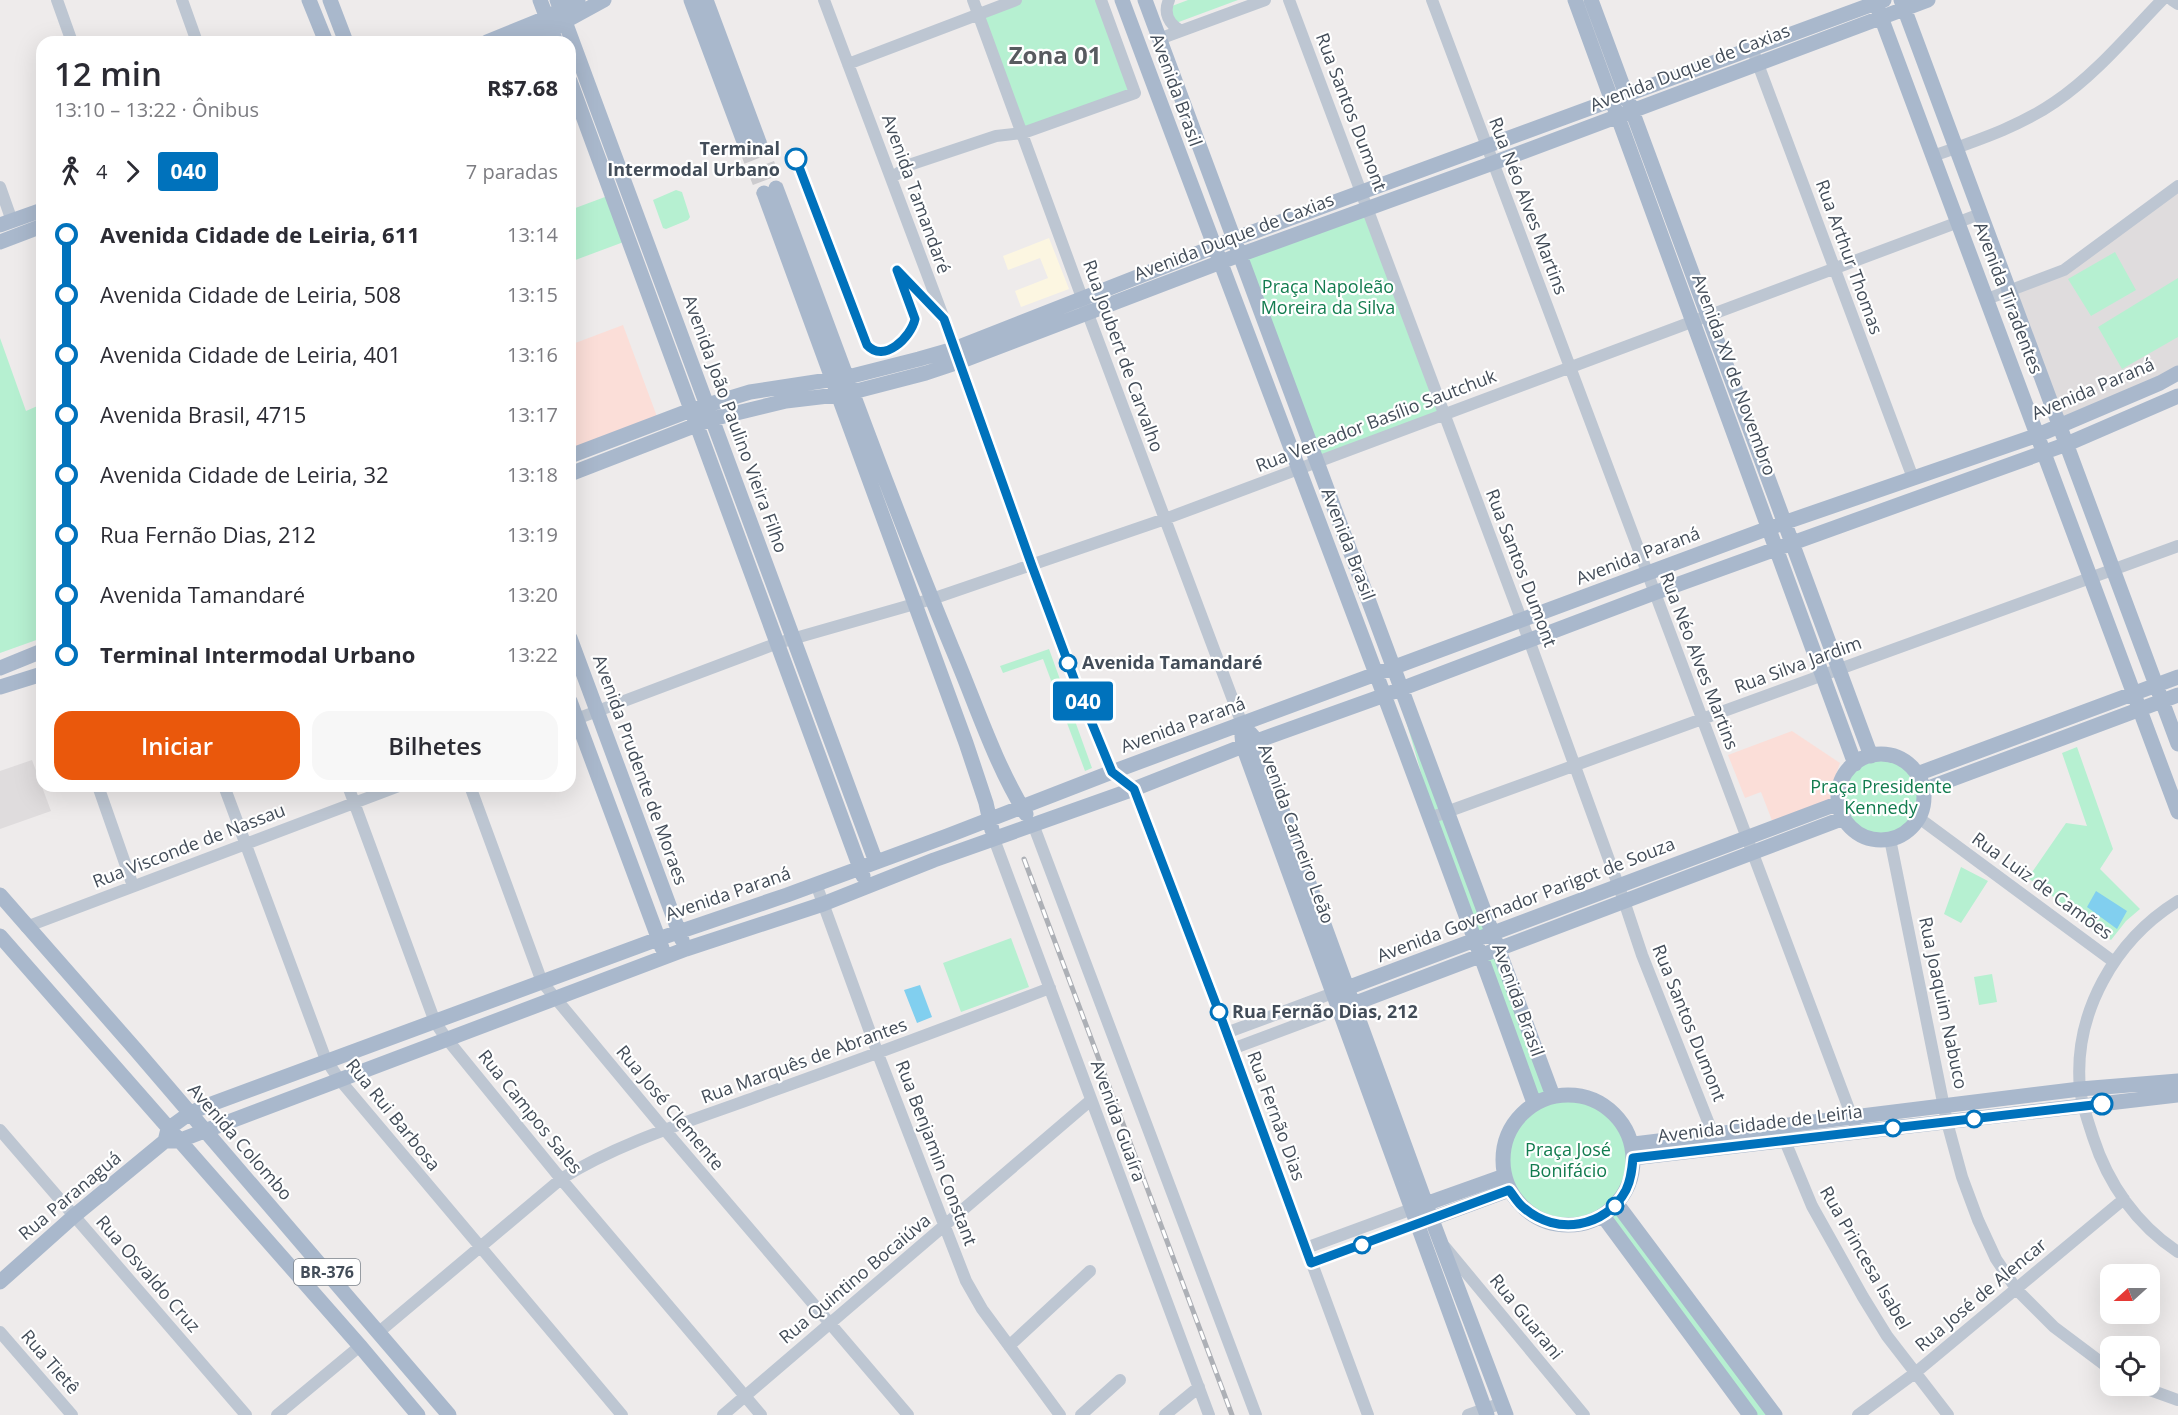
<!DOCTYPE html>
<html lang="pt">
<head>
<meta charset="utf-8">
<style>
  :root { --surface:#fff; --page:#f7f7f7; --text:#2b2b33; --muted:#7c7c81; --accent:#ea580c }
  body { margin:0; font-family:"Open Sans",sans-serif; background:var(--page); color:var(--text); height:100vh; display:flex; flex-direction:column; font-size:22px; white-space:nowrap }
  * { box-sizing:border-box; margin:0 }
  p { font-size:20px; color:var(--muted) }
  .icon { flex:none; width:33px; height:33px; fill:none; stroke:currentColor; stroke-width:2; stroke-linecap:round; stroke-linejoin:round }
  .map { position:relative; flex:1; overflow:hidden }
  .drawer { position:absolute; left:36px; top:36px; width:540px; height:756px; display:flex; flex-direction:column; background:var(--surface); border-radius:18px; box-shadow:0 6px 24px #0002 }
  .drawer>* { flex:none }
  .badge { padding:0 12px; border-radius:4px; font-size:21px; line-height:39px }
  .needle { width:39px; rotate:249deg }
  .controls { position:absolute; left:2100px; top:1264px; display:grid; gap:12px }
  .controls a { display:grid; place-items:center; width:60px; height:60px; border-radius:12px; background:var(--surface); box-shadow:0 6px 24px #0002; font-size:30px }
  .map>.badge { position:absolute; translate:-50% -50%; box-shadow:0 0 0 3px #fff }
  .legs { display:flex; align-items:center; gap:9px; height:66px; padding:0 18px; font-size:20px }
  .legs p { margin-inline-start:auto }
  .head { display:flex; align-items:center; justify-content:space-between; height:102px; padding:0 18px }
  h1 { font-size:33px; font-weight:600; line-height:45px }
  .button { display:flex; gap:12px; margin-top:auto; padding:12px 18px }
  .button a { flex:1; height:69px; border-radius:18px; background:var(--accent); color:#fff; font-size:24px; font-weight:600; line-height:69px; text-align:center }
  .button a+a { background:var(--page); color:var(--text) }
  ul { padding:0 18px; list-style:none }
  li { display:flex; align-items:center; gap:21px; height:60px; font-size:22px }
  li i { display:grid; place-items:center; width:9px; height:100%; margin:0 8px; background:currentColor }
  li i::after { content:''; width:15px; height:15px; margin:-8px; border:4px solid; border-radius:50%; background:var(--surface) }
  li p { margin-inline-start:auto }
  li:first-child i { background:linear-gradient(#0000 50%,currentColor 0) }
  li:last-child i { background:linear-gradient(currentColor 50%,#0000 0) }
  .map>svg:first-child { display:block }
  .commercial { fill:#fcf6e1 }
  .education { fill:#dfdcdd }
  .medical { fill:#fbded8 }
  .green { fill:#b6f0d1 }
  .water { fill:#81cfef }
  .lines { fill:none; stroke-linecap:round; stroke-linejoin:round }
  .major-tunnel { stroke:#cccbce; stroke-width:15; stroke-dasharray:15 8; stroke-linecap:butt }
  .minor { stroke:#bdc6d2; stroke-width:12 }
  .major { stroke:#a9b8cc; stroke-width:15 }
  .rail-casing { stroke:#adb0b6; stroke-width:5 }
  .rail { stroke:#fff; stroke-width:3; stroke-dasharray:9; stroke-linecap:butt }
  .line-1-casing { stroke:#fff; stroke-width:14 }
  .line-1 { stroke:#0072bc; stroke-width:9 }
  .stop-1-dot { fill:#fff; stroke:#0072bc; stroke-width:3 }
  .labels { text-anchor:middle; stroke-width:4.5; stroke-linejoin:round; paint-order:stroke }
  .shield { fill:#fff; stroke:#7b828b; stroke-width:1.5 }
  .shield-label { font-size:16px; font-weight:bold; fill:#434d59 }
  .street-label { font-size:18px; fill:#434d59; stroke:#fff }
  .stop-label { font-size:18px; font-weight:bold; fill:#434d59; stroke:#fff; text-anchor:start }
  .park-label { font-size:18px; fill:#127c4f; stroke:#fff }
  .district-label { font-size:24px; font-weight:bold; fill:#585b60; stroke:#fff }
</style>
</head>
<body>
<div class="map">
<svg width="2178" height="1415" viewBox="0 0 2178 1415">
  <rect width="100%" height="100%" fill="#eeebeb"/>
  <path class="commercial" d="M1049 238 1069 289 1021 307 1015 291 1048 278 1040 258 1008 270 1003 256Z"/>
  <path class="education" d="M2178 186V373L2060 426 2009 291 2064 270Z
    M32 760 51 811 0 829V771Z"/>
  <path class="medical" d="M623 325 659 422 570 456V345Z
    M1792 731 1840 763 1833 783 1830 801 1773 823 1761 792 1745 798 1728 755Z"/>
  <path class="green" d="M1016 0H1101L1135 93 1023 133 978 14Z
    M1188 0H1238L1176 23 1170 9 1172 6Z
    M676 190 682 192 690 217 688 220 666 229 663 228 653 200Z
    M613 194 629 240 570 262V210Z
    M1367 208 1444 414 1318 463 1240 255Z
    M2115 252 2136 290 2091 316 2068 279Z
    M2178 278V337L2122 369 2098 327Z
    M0 338 26 411 42 404V638L0 653Z
    M1049 649 1092 768 1085 771 1043 659 1003 673 1000 666Z
    M1397 690 1488 934 1479 938 1434 817Z
    M2077 747 2113 849 2100 869 2140 909 2126 921 2111 940 2028 878 2066 823 2087 826 2062 753Z
    M1838 797a43 43 0 1 1 86 0a43 43 0 1 1-86 0Z
    M1961 867 1988 881 1961 923 1944 914Z
    M1011 938 1029 987 961 1012 943 963Z
    M1495 950 1549 1096C1580 1093 1608 1100 1625 1129 1628 1133 1633 1140 1634 1145 1637 1167 1627 1188 1615 1206L1771 1415H1757L1607 1213C1531 1260 1459 1159 1534 1103L1485 954Z
    M1992 974 1997 1002 1979 1005 1974 977Z"/>
  <path class="water" d="M2096 891 2127 911 2117 929 2087 907Z
    M920 985 932 1017 917 1023 904 990Z"/>
  <g class="lines">
    <path class="major-tunnel" d="M759 142 776 188
      M746 147 764 193"/>
    <path class="minor" d="M57 0 72 42
      M182 0 197 42
      M824 0 944 319 1032 566 1079 692 1112 772 1134 789 1219 1012 1368 1415
      M973 0 1088 314 1242 724
      M1169 0C1163 13 1169 24 1181 31
      M1289 0 1529 640 1624 901 1642 955 1713 1134 1715 1142
      M1432 0 1855 1125
      M2172 0 2178 4
      M1159 39 1265 0
      M1752 48 1913 478
      M848 64 1016 0
      M1933 156C1975 141 2019 127 2055 102 2096 74 2128 35 2162 0
      M891 178 912 164 996 136 1023 133 1135 93 1101 0
      M0 187 12 221
      M1987 299 2064 270 2178 186
      M571 721 778 643 932 599 1165 519 1980 214
      M98 786 133 886
      M224 786 326 1060 339 1079 622 1415
      M348 786 435 1022 446 1038 561 1179 761 1415
      M470 786 542 982 665 1130 908 1415
      M1430 818 2178 546
      M1919 818 2114 962
      M1033 824 1256 1415
      M994 839 1209 1415
      M1890 839 1947 1122 1962 1177 1978 1220 1996 1259 2017 1290 2054 1327 2110 1369
      M816 884 878 1054 966 1281 982 1309 1060 1415
      M2178 901C2115 940 2073 1013 2080 1089 2082 1105 2088 1121 2093 1137 2108 1184 2137 1225 2178 1252
      M26 927 399 786
      M1226 1033 1333 993
      M1232 1049 1339 1009
      M0 1130 246 1415
      M1785 1133V1141L1812 1206 1863 1297 1887 1336 1948 1415
      M1445 1247 1584 1415
      M1306 1248 1412 1209
      M1311 1263 1417 1224
      M0 1332 72 1415
      M379 1332 561 1179C621 1141 700 1118 767 1093 862 1059 956 1024 1050 988
      M1009 1346 1090 1271
      M2139 1386 2178 1400
      M277 1415 360 1346
      M723 1415 1091 1100
      M1081 1415 1120 1380
      M1165 1415 1199 1387
      M1468 1415 1502 1403
      M1858 1415 1915 1373 2124 1199"/>
    <path class="major" d="M309 0 326 42
      M330 0 346 42
      M540 0 556 42
      M557 0 876 862
      M691 0 746 147
      M706 0 759 142
      M1122 0C1259 368 1402 734 1534 1103
      M1145 0 1553 1096
      M1575 0 1855 764
      M1591 0 1871 756
      M1901 0 2178 744
      M1878 9 2178 812
      M487 42 546 18 578 0
      M520 42 551 29 604 0
      M570 81 863 876
      M776 188C834 341 889 496 952 648 976 704 994 762 1026 814
      M764 193 966 743 986 803 992 830
      M0 225 42 210
      M0 242 42 226
      M570 456 691 410 750 392 848 377 919 359 954 349 1234 239 1884 0
      M570 474 712 419 786 401 845 394 926 373 959 362 1234 257 1493 163 1928 0
      M570 638 682 940
      M0 668 42 651
      M0 687 42 674
      M570 701 662 948
      M1250 733 1257 741 1426 1204 1506 1415
      M1242 736 1243 746 1487 1415
      M1838 797a43 43 0 1 1 86 0a43 43 0 1 1-86 0Z
      M1917 774 2178 677
      M1923 790 2178 695
      M0 895 136 1050 449 1415
      M0 936 360 1346 418 1415
      M1339 991 1839 803
      M1345 1007 1844 818
      M1503 1160a65 65 0 1 1 130 0a65 65 0 1 1-130 0Z
      M165 1141H178L686 949 823 904 934 860 1134 789 1243 746 1385 695 1654 593 2067 444 2178 396
      M1634 1144 2080 1089 2178 1081
      M1633 1158 2178 1095
      M1617 1204 1775 1415
      M1417 1207 1504 1176
      M1603 1216 1750 1415
      M1425 1221 1509 1190
      M0 1282 74 1216 165 1141 168 1129 190 1113 206 1106 658 939 787 895 947 836 1112 772 1769 528 2038 435 2160 383 2178 373"/>
    <defs>
      <path id="rail" d="M1024 859 1232 1415"/>
    </defs>
    <use href="#rail" class="rail-casing"/>
    <use href="#rail" class="rail"/>
  </g>
  <g class="lines">
    <defs>
      <path id="line-1" d="M796 159 867 345C884 364 911 337 915 319L897 270 944 319 1032 566 1079 692 1112 772 1134 789 1219 1012 1311 1263 1509 1190C1514 1196 1518 1204 1524 1208 1556 1236 1606 1228 1626 1190 1631 1180 1632 1169 1633 1158L2102 1104"/>
    </defs>
    <use href="#line-1" class="line-1-casing"/>
    <use href="#line-1" class="line-1"/>
  </g>
  <g class="stop-1-dot">
    <circle cx="796" cy="159" r="10"/>
    <circle cx="1068" cy="663" r="8"/>
    <circle cx="1219" cy="1012" r="8"/>
    <circle cx="2102" cy="1104" r="10"/>
    <circle cx="1974" cy="1119" r="8"/>
    <circle cx="1893" cy="1128" r="8"/>
    <circle cx="1615" cy="1206" r="8"/>
    <circle cx="1362" cy="1245" r="8"/>
  </g>
  <g class="labels">
    <rect class="shield" x="294" y="1259" width="66" height="26" rx="4.5"/>
    <g class="shield-label">
      <text x="327" y="1278">BR-376</text>
    </g>
    <g class="street-label">
      <text transform="translate(1690 68) rotate(-21)" y="6">Avenida Duque de Caxias</text>
      <text transform="translate(1176 90) rotate(70)" y="6">Avenida Brasil</text>
      <text transform="translate(1351 112) rotate(69)" y="6">Rua Santos Dumont</text>
      <text transform="translate(916 194) rotate(70)" y="6">Avenida Tamandaré</text>
      <text transform="translate(1528 206) rotate(69)" y="6">Rua Néo Alves Martins</text>
      <text transform="translate(1234 237) rotate(-21)" y="6">Avenida Duque de Caxias</text>
      <text transform="translate(1849 257) rotate(70)" y="6">Rua Arthur Thomas</text>
      <text transform="translate(2008 298) rotate(69)" y="6">Avenida Tiradentes</text>
      <text transform="translate(1123 356) rotate(70)" y="6">Rua Joubert de Carvalho</text>
      <text transform="translate(1734 375) rotate(70)" y="6">Avenida XV de Novembro</text>
      <text transform="translate(2093 389) rotate(-23)" y="6">Avenida Paraná</text>
      <text transform="translate(1376 421) rotate(-21)" y="6">Rua Vereador Basílio Sautchuk</text>
      <text transform="translate(735 424) rotate(70)" y="6">Avenida João Paulino Vieira Filho</text>
      <text transform="translate(1348 544) rotate(69)" y="6">Avenida Brasil</text>
      <text transform="translate(1638 556) rotate(-21)" y="6">Avenida Paraná</text>
      <text transform="translate(1521 568) rotate(69)" y="6">Rua Santos Dumont</text>
      <text transform="translate(1699 661) rotate(69)" y="6">Rua Néo Alves Martins</text>
      <text transform="translate(1798 665) rotate(-20)" y="6">Rua Silva Jardim</text>
      <text transform="translate(1183 725) rotate(-20)" y="6">Avenida Paraná</text>
      <text transform="translate(640 770) rotate(70)" y="6">Avenida Prudente de Moraes</text>
      <text transform="translate(1296 834) rotate(70)" y="6">Avenida Carneiro Leão</text>
      <text transform="translate(189 846) rotate(-21)" y="6">Rua Visconde de Nassau</text>
      <text transform="translate(2042 886) rotate(36)" y="6">Rua Luiz de Camões</text>
      <text transform="translate(728 894) rotate(-19)" y="6">Avenida Paraná</text>
      <text transform="translate(1526 900) rotate(-21)" y="6">Avenida Governador Parigot de Souza</text>
      <text transform="translate(1518 1000) rotate(70)" y="6">Avenida Brasil</text>
      <text transform="translate(1943 1003) rotate(78)" y="6">Rua Joaquim Nabuco</text>
      <text transform="translate(1689 1023) rotate(68)" y="6">Rua Santos Dumont</text>
      <text transform="translate(804 1061) rotate(-20)" y="6">Rua Marquês de Abrantes</text>
      <text transform="translate(670 1108) rotate(50)" y="6">Rua José Clemente</text>
      <text transform="translate(530 1112) rotate(51)" y="6">Rua Campos Sales</text>
      <text transform="translate(393 1115) rotate(51)" y="6">Rua Rui Barbosa</text>
      <text transform="translate(1276 1116) rotate(70)" y="6">Rua Fernão Dias</text>
      <text transform="translate(1118 1121) rotate(70)" y="6">Avenida Guaíra</text>
      <text transform="translate(1760 1124) rotate(-7)" y="6">Avenida Cidade de Leiria</text>
      <text transform="translate(240 1142) rotate(49)" y="6">Avenida Colombo</text>
      <text transform="translate(936 1153) rotate(69)" y="6">Rua Benjamin Constant</text>
      <text transform="translate(70 1196) rotate(-40)" y="6">Rua Paranaguá</text>
      <text transform="translate(1865 1258) rotate(60)" y="6">Rua Princesa Isabel</text>
      <text transform="translate(148 1274) rotate(49)" y="6">Rua Osvaldo Cruz</text>
      <text transform="translate(855 1279) rotate(-40)" y="6">Rua Quintino Bocaiúva</text>
      <text transform="translate(1981 1295) rotate(-40)" y="6">Rua José de Alencar</text>
      <text transform="translate(1526 1317) rotate(51)" y="6">Rua Guarani</text>
      <text transform="translate(50 1362) rotate(49)" y="6">Rua Tietê</text>
    </g>
    <g class="stop-label">
      <text x="780" y="155" text-anchor="end">Terminal<tspan x="780" dy="21">Intermodal Urbano</tspan></text>
      <text x="1082" y="669">Avenida Tamandaré</text>
      <text x="1232" y="1018">Rua Fernão Dias, 212</text>
    </g>
    <g class="park-label">
      <text x="1328" y="293">Praça Napoleão<tspan x="1328" dy="21">Moreira da Silva</tspan></text>
      <text x="1881" y="793">Praça Presidente<tspan x="1881" dy="21">Kennedy</tspan></text>
      <text x="1568" y="1156">Praça José<tspan x="1568" dy="21">Bonifácio</tspan></text>
    </g>
    <g class="district-label">
      <text x="1055" y="64">Zona 01</text>
    </g>
  </g>
</svg>
<div class="controls">
<a><svg class="needle" viewBox="-14 -14 28 28"><path d="M0-13l5 13h-10z" fill="#e53935"/><path d="M0 13l5-13h-10z" fill="#7c7c81"/></svg></a>
<a><svg class="icon" aria-label="locate" viewBox="0 0 24 24"><circle cx="12" cy="12" r="6"/><path d="M12 2v4M12 18v4M2 12h4M18 12h4"/></svg></a>
</div>
<b class="badge" style="left:1083px;top:701px;background:#0072bc;color:#fff">040</b>
<section class="drawer">
<div class="head"><div><h1>12 min</h1><p>13:10 – 13:22 · Ônibus</p></div><b>R$7.68</b></div>
<div class="legs"><svg class="icon" aria-label="walk" viewBox="0 0 24 24"><circle cx="13" cy="4" r="2"/><path d="M13 8l-2 6 4 7M11 14l-3 7M7 12l3-4h3l4 4"/></svg>4<svg class="icon" aria-label="forward" viewBox="0 0 24 24"><path d="M9 5l7 7-7 7"/></svg><b class="badge" style="background:#0072bc;color:#fff">040</b><p>7 paradas</p></div>
<ul>
<li><i style="color:#0072bc"></i><b>Avenida Cidade de Leiria, 611</b><p>13:14</p></li>
<li><i style="color:#0072bc"></i><span>Avenida Cidade de Leiria, 508</span><p>13:15</p></li>
<li><i style="color:#0072bc"></i><span>Avenida Cidade de Leiria, 401</span><p>13:16</p></li>
<li><i style="color:#0072bc"></i><span>Avenida Brasil, 4715</span><p>13:17</p></li>
<li><i style="color:#0072bc"></i><span>Avenida Cidade de Leiria, 32</span><p>13:18</p></li>
<li><i style="color:#0072bc"></i><span>Rua Fernão Dias, 212</span><p>13:19</p></li>
<li><i style="color:#0072bc"></i><span>Avenida Tamandaré</span><p>13:20</p></li>
<li><i style="color:#0072bc"></i><b>Terminal Intermodal Urbano</b><p>13:22</p></li>
</ul>
<div class="button"><a>Iniciar</a><a>Bilhetes</a></div>
</section>
</div>
</body>
</html>
